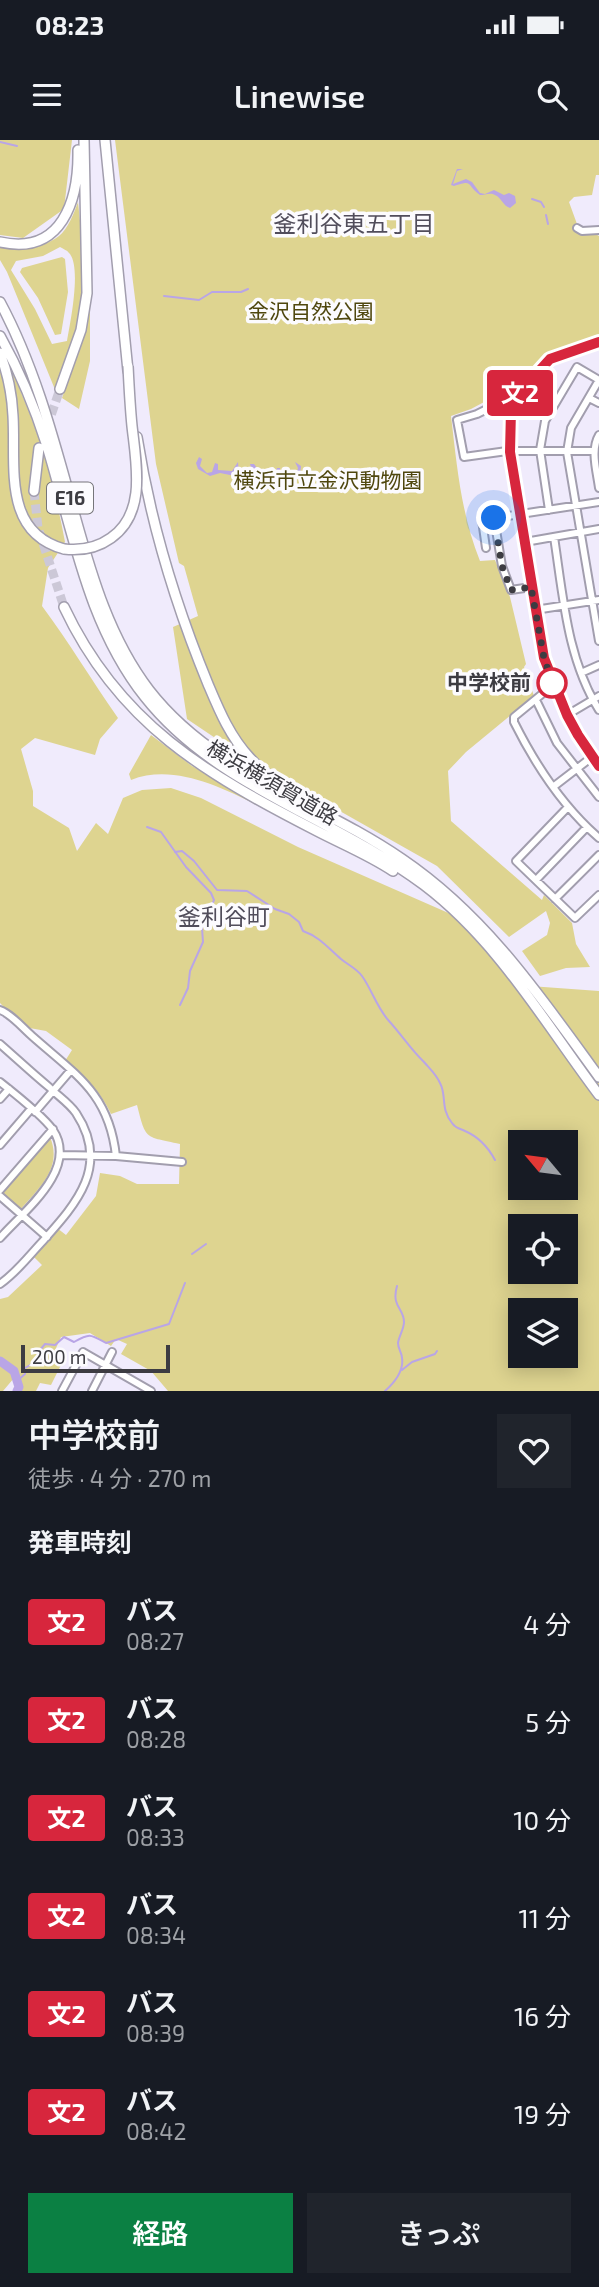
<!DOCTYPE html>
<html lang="ja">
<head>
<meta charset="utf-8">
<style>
  :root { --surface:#171b24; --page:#20242c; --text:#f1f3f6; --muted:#9ea1a6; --accent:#0b8043 }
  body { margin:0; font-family:"Exo 2","Noto Sans JP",sans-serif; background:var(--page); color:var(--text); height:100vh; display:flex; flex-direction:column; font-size:26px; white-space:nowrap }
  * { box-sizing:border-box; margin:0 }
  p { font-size:23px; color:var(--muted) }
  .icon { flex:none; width:38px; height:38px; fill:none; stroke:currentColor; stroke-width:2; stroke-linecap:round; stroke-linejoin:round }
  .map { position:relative; height:1251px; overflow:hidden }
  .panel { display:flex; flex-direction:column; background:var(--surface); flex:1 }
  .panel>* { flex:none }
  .badge { padding:0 14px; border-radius:5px; font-size:24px; line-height:46px }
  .needle { width:46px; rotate:299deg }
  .buttons { position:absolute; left:508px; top:990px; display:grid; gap:14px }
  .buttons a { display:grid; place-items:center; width:70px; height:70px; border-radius:0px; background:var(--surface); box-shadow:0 4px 18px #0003; font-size:35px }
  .scale { position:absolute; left:21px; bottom:18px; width:149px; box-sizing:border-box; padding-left:7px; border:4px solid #3d3c42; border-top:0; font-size:19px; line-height:24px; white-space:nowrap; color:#3d3c42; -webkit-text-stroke:5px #fcfbfe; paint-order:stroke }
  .you { position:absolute; width:35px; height:35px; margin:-18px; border:5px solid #fff; border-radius:50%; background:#1a73e8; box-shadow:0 0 0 10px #1a73e833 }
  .map>.badge { position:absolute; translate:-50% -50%; box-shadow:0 0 0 4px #fff }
  h2 { padding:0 28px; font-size:26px; line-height:63px }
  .round { display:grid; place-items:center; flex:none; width:74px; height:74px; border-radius:0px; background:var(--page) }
  .head { display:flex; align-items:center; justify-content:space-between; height:119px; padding:0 28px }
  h1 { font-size:33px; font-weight:600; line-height:52px }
  .primary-button { display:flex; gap:14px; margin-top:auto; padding:14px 28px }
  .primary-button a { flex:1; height:80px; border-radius:0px; background:var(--accent); color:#fff; font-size:28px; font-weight:600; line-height:80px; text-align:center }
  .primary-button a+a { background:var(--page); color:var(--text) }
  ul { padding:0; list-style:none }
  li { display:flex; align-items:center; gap:21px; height:98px; padding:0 28px }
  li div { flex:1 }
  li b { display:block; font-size:26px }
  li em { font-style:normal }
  li .badge { min-width:77px; font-weight:700; text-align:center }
  .status { display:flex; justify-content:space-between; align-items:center; height:49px; padding:0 35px; background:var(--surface); direction:ltr }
  .status svg { height:19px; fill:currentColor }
  header { display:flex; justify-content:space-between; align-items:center; height:91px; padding:0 28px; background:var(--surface); font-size:32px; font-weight:600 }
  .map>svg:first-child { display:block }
  .green { fill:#ded490; fill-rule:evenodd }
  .water { fill:#b9a5e6 }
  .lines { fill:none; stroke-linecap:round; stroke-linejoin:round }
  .stream { stroke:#b9a5e6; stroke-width:2 }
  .river { stroke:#b9a5e6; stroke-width:9 }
  .highway-tunnel { stroke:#ccc8d7; stroke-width:9; stroke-dasharray:9 4.5; stroke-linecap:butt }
  .minor-casing { stroke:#a29eae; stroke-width:10 }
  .highway-casing { stroke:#a29eae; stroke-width:12 }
  .minor { stroke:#fff; stroke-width:6 }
  .highway { stroke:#fff; stroke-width:9 }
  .highway-bridge-casing { stroke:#a29eae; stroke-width:12; stroke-linecap:butt }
  .highway-bridge { stroke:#fff; stroke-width:9 }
  .line-casing { stroke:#fff; stroke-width:16 }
  .line { stroke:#d7263d; stroke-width:10 }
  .walk { stroke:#3d3c42; stroke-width:7; stroke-dasharray:0 12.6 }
  .stop-dot { fill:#fff; stroke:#d7263d; stroke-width:3.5 }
  .labels { text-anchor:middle; stroke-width:7; stroke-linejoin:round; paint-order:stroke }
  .shield { fill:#fcfbfe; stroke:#76757a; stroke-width:2 }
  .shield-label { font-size:19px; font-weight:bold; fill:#3d3c42 }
  .park-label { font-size:21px; fill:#4f470e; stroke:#fcfbfe }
  .stop-label { font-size:21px; font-weight:bold; fill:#3d3c42; stroke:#fcfbfe; text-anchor:end }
  .street-label { font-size:21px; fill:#3d3c42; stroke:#fcfbfe }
  .neighbourhood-label { font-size:23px; fill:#514d5b; stroke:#fcfbfe }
</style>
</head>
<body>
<div class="status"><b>08:23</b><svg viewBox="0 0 49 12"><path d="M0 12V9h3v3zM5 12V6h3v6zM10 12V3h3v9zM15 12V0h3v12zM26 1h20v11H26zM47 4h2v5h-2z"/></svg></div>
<header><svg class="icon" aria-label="menu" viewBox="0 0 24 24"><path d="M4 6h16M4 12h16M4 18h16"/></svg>Linewise<svg class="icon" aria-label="search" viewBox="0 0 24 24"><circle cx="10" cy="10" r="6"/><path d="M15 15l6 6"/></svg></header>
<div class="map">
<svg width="599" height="1251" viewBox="0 0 599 1251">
  <rect width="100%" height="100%" fill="#f0ebfc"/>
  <path class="green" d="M0 0H72L64 69 23 98 0 95Z
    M115 0H599V35H596L592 55 574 57 569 62 577 84 599 96V194L546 215 518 248 503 252 471 269 451 276C457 326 461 374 480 421L495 420 510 457 526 524 524 527 534 556 466 612 448 631 451 681 542 760 544 755 572 783 576 804 590 827 566 828 540 836 522 811 547 795 550 783 546 771 509 797 437 726 239 614 187 579 173 487 198 476 184 426 179 423 156 324Z
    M78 62 86 137 76 197 56 252 7 132 0 120V106C18 113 43 108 59 96 68 89 74 73 78 62ZM60 107C63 109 67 110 69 113 82 126 70 184 67 201L52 204 35 169 11 130 16 121 43 116Z
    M62 117 65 119 68 152 61 194 55 195 38 158 20 132 22 128Z
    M88 169H90V221L79 269 62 258 75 220Z
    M0 205C5 213 7 222 11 230 37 285 54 342 65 402L48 428 42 466C69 502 92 541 118 578L100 599 95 615 35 598 21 609 33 651V666L69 688 77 711 96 683 108 694 123 658 142 650 171 648 201 658 298 707 453 775 516 845 599 851V1251H168L151 1231 121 1214 127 1204 116 1199 111 1206 90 1193 61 1197 53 1215 63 1221 51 1245 40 1243 36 1251H20L18 1239 14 1238 3 1251H0V1159L8 1157 42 1125 33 1116 57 1088 66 1095 96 1056 100 1033 120 1036 137 1044H179L180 1004C145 996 146 1001 137 965L111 974C101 952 84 935 65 921L72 910 46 891 24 887 0 863ZM520 1003H565V1048H520ZM520 1087H565V1132H520ZM520 1171H565V1216H520Z
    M151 595 192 626 285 679C240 658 182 620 131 640L129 634Z
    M50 997C63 1028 39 1048 20 1070L2 1053Z"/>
  <path class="water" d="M457 29H463L457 31 453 44 466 39 472 42 480 53 485 54 494 50 504 55 509 53 515 56 516 63 510 68C502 65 502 58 495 55 491 52 484 55 480 55 466 45 474 39 454 46L451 45Z
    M199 317 202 319 200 326 207 333 212 332 215 323 218 324V330L232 331 238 322 239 334H253L250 324H254L261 333 275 335 277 328H280V339H295L298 328 295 322 301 326 300 336 291 343H282L275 338 259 336 250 339 220 333 210 336 198 329 196 323Z"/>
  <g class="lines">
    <path class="stream" d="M0 2 17 6
      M532 59 541 62 544 67
      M546 75 548 84
      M164 156 199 160 212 152H241L248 149
      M147 687 161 692 186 727 211 753 214 760 202 788 203 802 190 831 188 848 180 865
      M175 712 182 711 194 721 217 750 247 751 275 769 289 774 299 782 303 791C320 797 328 808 341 819 348 825 356 828 362 836 372 850 377 868 389 881 401 894 411 910 424 922 430 929 436 934 440 943 447 956 440 968 452 983 456 989 459 988 465 991 479 997 488 1007 495 1020
      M192 1114 206 1104
      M402 1230 412 1222 435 1214 437 1211
      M17 1241 25 1234V1228L42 1218 40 1210 45 1204 55 1205 64 1197 74 1202C90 1193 90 1194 106 1203L169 1184 185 1143
      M385 1251C394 1243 404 1231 402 1218 402 1213 398 1209 398 1203 399 1196 404 1189 404 1182 404 1168 391 1167 397 1146"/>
    <path class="river" d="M0 1221 14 1231 19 1247 17 1251"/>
    <path class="highway-tunnel" d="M47 287 60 249
      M34 351 38 388 64 467"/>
    <defs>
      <path id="minor" d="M577 88 582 91 599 90
        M599 202 550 219 520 252 511 270 510 312 544 518 567 575 578 595 599 626
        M599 240 571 288 567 312 599 501
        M589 258 599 263
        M513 265 501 262 477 274 457 280 464 317 507 311H594
        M599 295C590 310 597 332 599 348
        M549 370 540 310 545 281 577 227 599 240
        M494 378 502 426 511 450 531 447
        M554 397C563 455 567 519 599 570
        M525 402 599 389
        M486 408 482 380 599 362
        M535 470 599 460
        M581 533 599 525
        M553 545 514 577V582C536 626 562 666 599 698
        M536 560 557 603 599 657
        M567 575 599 556
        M553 647 592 617
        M568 667 516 721 575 778 599 755
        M536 740 587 687
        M555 759 599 715
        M0 870C10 873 23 888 32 896 76 935 109 953 116 1016
        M0 904C16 918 32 933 49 947 58 956 69 963 76 973 111 1026 76 1064 42 1102 28 1117 17 1132 0 1144
        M0 942C14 953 43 976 53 990 79 1029 24 1071 0 1098
        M0 959 9 949
        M35 972 71 930
        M0 1005 31 969
        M61 1015 116 1016 182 1022
        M0 1050 53 989
        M0 1056 47 1097
        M62 1251 83 1212 151 1251
        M92 1251 112 1212"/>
      <path id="highway" d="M105 0 128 231
        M0 102C62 116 79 60 78 10
        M0 162C36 229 55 304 75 376 92 437 110 499 149 550 214 634 318 661 402 719 486 776 540 856 599 937
        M0 196C19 230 34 266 46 303 73 390 87 484 145 557 217 648 334 677 424 745 498 801 544 882 599 955
        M0 213C8 234 12 254 13 276 16 326 2 392 64 409
        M60 249 81 190 87 153 84 0
        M137 297C150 380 176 466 208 544 219 570 230 597 250 618 266 636 286 647 306 659
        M34 351 39 308
        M64 467C119 584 206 634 317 691 342 704 369 715 393 731"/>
    </defs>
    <use href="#minor" class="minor-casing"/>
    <use href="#highway" class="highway-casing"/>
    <use href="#minor" class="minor"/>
    <use href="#highway" class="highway"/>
    <defs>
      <path id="highway-bridge" d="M64 409C81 411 97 408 111 398 147 373 136 323 132 286 130 266 129 246 128 226"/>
    </defs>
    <use href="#highway-bridge" class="highway-bridge-casing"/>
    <use href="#highway-bridge" class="highway-bridge"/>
  </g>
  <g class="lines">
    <defs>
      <path id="line" d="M599 202 550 219 520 252 511 270 510 312 544 518 567 575 578 595 599 626"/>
    </defs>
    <use href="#line" class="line-casing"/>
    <use href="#line" class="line"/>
    <path class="walk" d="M494 378 502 426 511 450 531 447 544 518 553 545 552 543"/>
  </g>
  <circle class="stop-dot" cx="552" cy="543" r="14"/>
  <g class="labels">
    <rect class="shield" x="47" y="342.5" width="46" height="31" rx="5"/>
    <g class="shield-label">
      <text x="70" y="365">E16</text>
    </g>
    <g class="park-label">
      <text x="311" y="179">金沢自然公園</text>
      <text x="328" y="348">横浜市立金沢動物園</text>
    </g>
    <g class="stop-label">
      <text x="531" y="550">中学校前</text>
    </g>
    <g class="street-label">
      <text transform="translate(272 643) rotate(30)" y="7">横浜横須賀道路</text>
    </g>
    <g class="neighbourhood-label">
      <text x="354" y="92">釜利谷東五丁目</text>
      <text x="224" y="785">釜利谷町</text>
    </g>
  </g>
</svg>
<div class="buttons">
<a><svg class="needle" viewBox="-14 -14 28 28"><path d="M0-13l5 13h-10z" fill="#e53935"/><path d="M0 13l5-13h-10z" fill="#9ea1a6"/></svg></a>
<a><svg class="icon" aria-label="locate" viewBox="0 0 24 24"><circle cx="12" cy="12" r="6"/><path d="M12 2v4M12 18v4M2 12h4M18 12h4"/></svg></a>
<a><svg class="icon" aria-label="layers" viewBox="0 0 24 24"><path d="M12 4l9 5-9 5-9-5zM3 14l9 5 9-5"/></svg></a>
</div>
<div class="scale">200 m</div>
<div class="you" style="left:494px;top:378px"></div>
<b class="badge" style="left:520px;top:253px;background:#d7263d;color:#fff">文2</b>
</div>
<section class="panel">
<div class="head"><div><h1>中学校前</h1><p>徒歩 · 4 分 · 270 m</p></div><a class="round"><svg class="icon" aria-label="heart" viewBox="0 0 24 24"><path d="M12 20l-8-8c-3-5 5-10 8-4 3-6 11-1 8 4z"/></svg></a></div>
<h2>発車時刻</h2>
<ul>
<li><span class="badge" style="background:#d7263d;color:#fff">文2</span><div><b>バス</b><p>08:27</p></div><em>4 分</em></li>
<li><span class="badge" style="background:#d7263d;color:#fff">文2</span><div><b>バス</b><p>08:28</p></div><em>5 分</em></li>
<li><span class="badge" style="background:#d7263d;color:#fff">文2</span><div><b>バス</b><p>08:33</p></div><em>10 分</em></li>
<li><span class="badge" style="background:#d7263d;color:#fff">文2</span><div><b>バス</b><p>08:34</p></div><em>11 分</em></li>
<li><span class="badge" style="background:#d7263d;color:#fff">文2</span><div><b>バス</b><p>08:39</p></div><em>16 分</em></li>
<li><span class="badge" style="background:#d7263d;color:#fff">文2</span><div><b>バス</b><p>08:42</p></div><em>19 分</em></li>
</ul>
<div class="primary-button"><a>経路</a><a>きっぷ</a></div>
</section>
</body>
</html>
